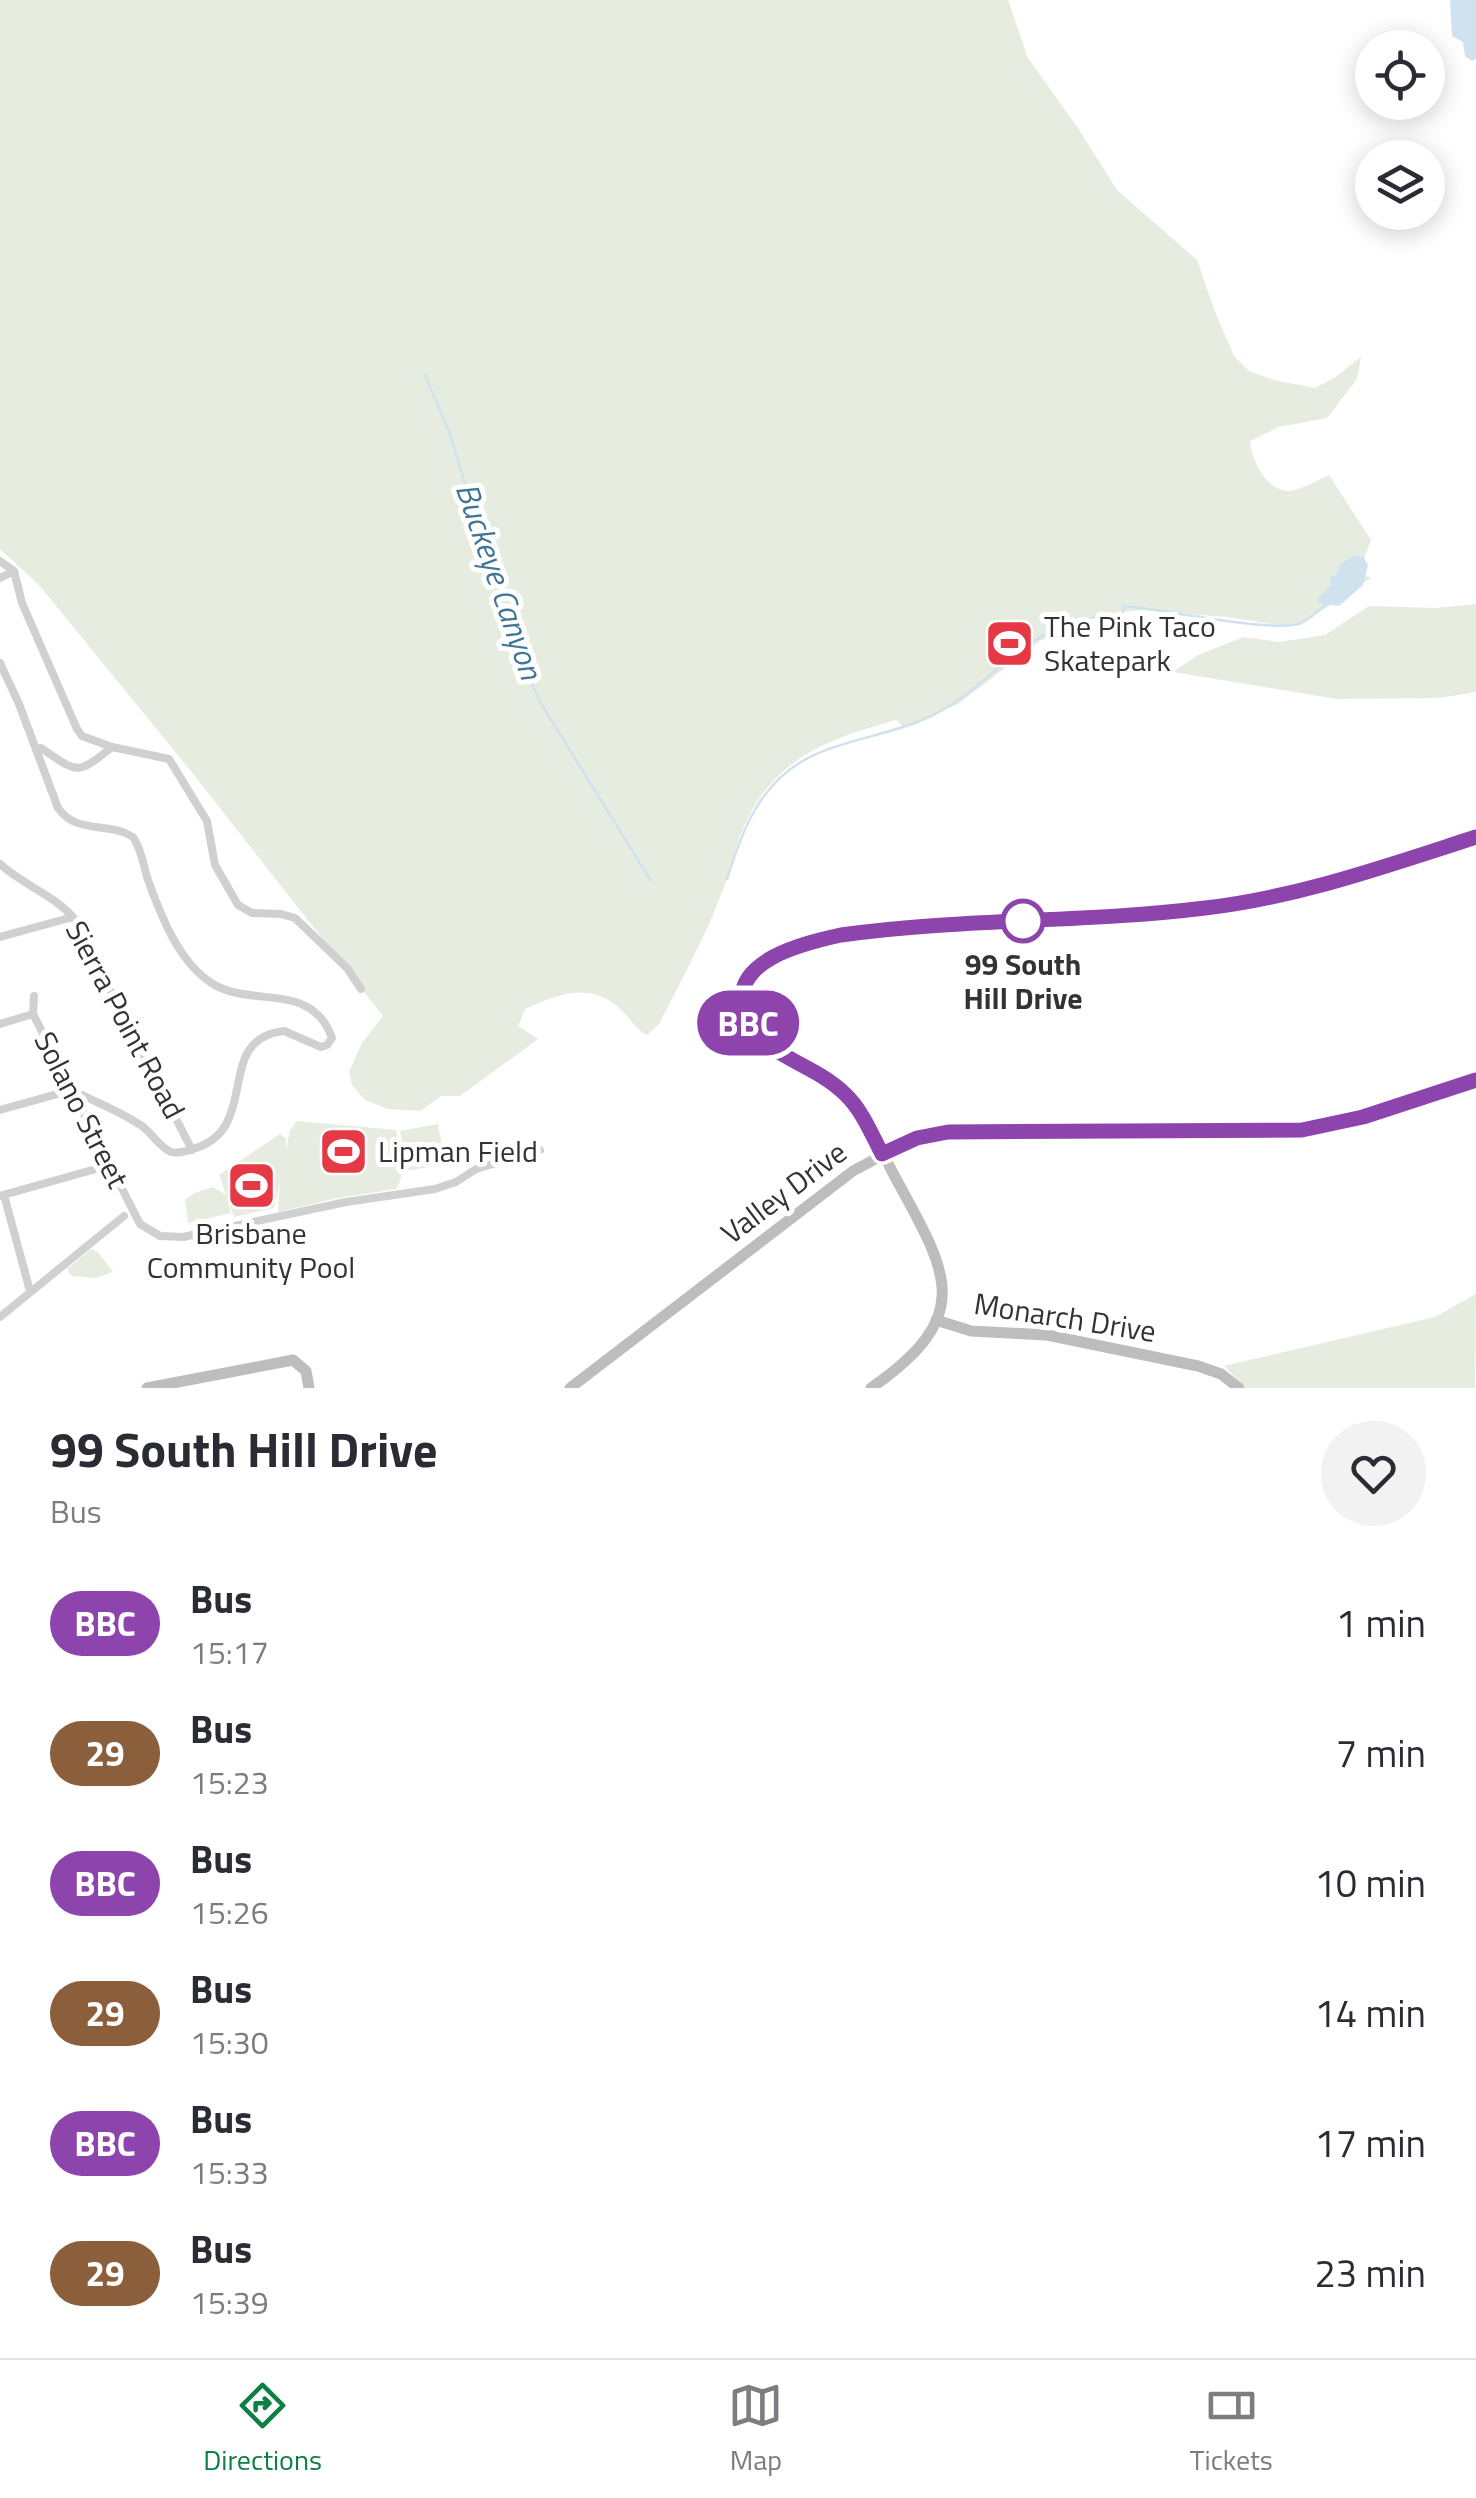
<!DOCTYPE html>
<html lang="en">
<head>
<meta charset="utf-8">
<style>
  :root { --surface:#fff; --page:#f2f2f3; --text:#2b2b33; --muted:#7c7c81; --line:#e1e1e2; --accent:#0b8043 }
  body { margin:0; font-family:"Titillium Web",sans-serif; background:var(--page); color:var(--text); height:100vh; display:flex; flex-direction:column; font-size:38px; white-space:nowrap }
  * { box-sizing:border-box; margin:0 }
  p { font-size:32px; color:var(--muted) }
  .icon { flex:none; width:55px; height:55px; fill:none; stroke:currentColor; stroke-width:2; stroke-linecap:round; stroke-linejoin:round }
  .map { position:relative; height:1388px; overflow:hidden }
  .sheet { display:flex; flex-direction:column; background:var(--surface); flex:1 }
  .sheet>* { flex:none }
  .badge { padding:0 20px; border-radius:32px; font-size:35px; line-height:65px }
  .controls { position:absolute; left:1355px; top:30px; display:grid; gap:20px }
  .controls a { display:grid; place-items:center; width:90px; height:90px; border-radius:50%; background:var(--surface); box-shadow:0 5px 25px #0003; font-size:50px }
  .map>.badge { position:absolute; translate:-50% -50%; box-shadow:0 0 0 5px #fff }
  .round { display:grid; place-items:center; flex:none; width:105px; height:105px; border-radius:52px; background:var(--page) }
  .overview { display:flex; align-items:center; justify-content:space-between; height:170px; padding:0 50px }
  h1 { font-size:48px; font-weight:700; line-height:75px }
  ul { padding:0; list-style:none }
  li { display:flex; align-items:center; gap:30px; height:130px; padding:0 50px }
  li div { flex:1 }
  li b { display:block; font-size:38px }
  li em { font-style:normal }
  li .badge { min-width:110px; font-weight:700; text-align:center }
  .tab-bar { display:flex; justify-content:space-around; align-items:center; height:140px; border-top:2px solid var(--line); background:var(--surface); font-size:28px; color:var(--muted) }
  .tab-bar a { display:grid; justify-items:center; gap:5px }
  .tab-bar .selected { color:var(--accent) }
  .map>svg:first-child { display:block }
  .green { fill:#e6ecdf }
  .water { fill:#cfe2ee }
  .lines { fill:none; stroke-linecap:round; stroke-linejoin:round }
  .stream { stroke:#cfe2ee; stroke-width:2.5 }
  .street { stroke:#d0d0d0; stroke-width:8 }
  .secondary { stroke:#bdbdbd; stroke-width:11 }
  .line-casing { stroke:#fff; stroke-width:22 }
  .line { stroke:#8e44ad; stroke-width:15 }
  .stop-dot { fill:#fff; stroke:#8e44ad; stroke-width:5 }
  .labels { text-anchor:middle; stroke-width:10; stroke-linejoin:round; paint-order:stroke }
  .poi-label { font-size:30px; fill:#333; stroke:#fff; text-anchor:start }
  .stop-label { font-size:30px; font-weight:bold; fill:#333; stroke:#fff }
  .street-label { font-size:30px; fill:#333; stroke:#fff }
  .water-label { font-size:32px; font-style:italic; fill:#3f7597; stroke:#fff }
</style>
</head>
<body>
<div class="map">
<svg width="1476" height="1388" viewBox="0 0 1476 1388">
  <rect width="100%" height="100%" fill="#fff"/>
  <path class="green" d="M0 0H1008L1028 58 1078 128 1117 190 1197 260 1215 312 1234 356 1249 371 1274 380 1315 388 1334 378 1361 357 1357 379 1327 418 1279 427 1250 441C1251 459 1267 492 1289 491 1302 490 1318 480 1329 475L1371 540 1359 572 1371 578 1306 621 1285 626 1226 617 1141 610 1104 614 1077 623 1040 641 958 704 904 727 896 720C829 739 775 757 744 826 735 847 731 870 722 892 705 938 681 981 659 1024L647 1035C633 1027 629 1016 618 1007 588 981 556 995 525 1009L518 1026 538 1039 460 1096H441L420 1111 388 1109 365 1100 352 1085 349 1072 362 1043 383 1016 190 770 39 585 0 549Z
    M1476 604V692L1439 698 1337 699 1173 672 1198 655 1244 637 1279 642 1325 635 1369 606 1435 608Z
    M297 1121 396 1130C399 1150 408 1171 396 1189L338 1198 278 1212 280 1181 274 1208 234 1217 219 1175 280 1134 286 1139V1151L290 1130Z
    M438 1124 445 1164 406 1171 400 1131Z
    M213 1187 226 1195 231 1213 188 1223 185 1200 194 1193Z
    M91 1249 98 1252 113 1272 96 1278 72 1276 67 1269Z
    M1476 1294 1475 1388H1246L1224 1366 1435 1317Z"/>
  <path class="water" d="M1450 0H1476V59L1472 61 1465 56 1463 42 1452 36Z
    M1355 555 1364 558 1368 565 1363 585 1339 606 1319 603 1317 599 1331 585 1330 578 1338 573 1339 565Z"/>
  <g class="lines">
    <path class="stream" d="M425 375 450 434 513 639 540 702 651 881
      M727 879C739 842 751 805 780 778 818 741 876 740 922 720 965 702 986 676 1022 649 1049 629 1089 615 1123 613V606C1159 608 1275 634 1301 623 1310 619 1319 610 1326 604"/>
    <path class="street" d="M0 561 14 571 22 603 77 729 82 736 112 747
      M0 578 14 571
      M0 663 19 704 58 808C77 835 108 821 133 837 142 850 143 865 148 880 161 916 179 963 213 984 253 1008 312 981 332 1038L327 1045 321 1047 284 1031C212 1039 263 1129 193 1149 186 1151 178 1154 171 1152 159 1147 152 1133 142 1126 120 1111 95 1102 72 1090L0 1110
      M36 750 41 748C78 773 76 776 112 747L169 759 207 821 215 865 238 905 252 913 281 914 295 918 347 968 361 989
      M0 864C23 885 52 894 73 917L192 1150
      M0 937 73 917
      M34 996 33 1014 140 1224 160 1236 183 1237 346 1202 435 1189 456 1182 476 1169 540 1150
      M0 1024 33 1014
      M4 1195 30 1291
      M0 1196 110 1165
      M0 1317 124 1216"/>
    <path class="secondary" d="M936 1320 971 1331 1047 1335 1198 1366 1221 1374 1239 1388
      M147 1388 293 1360 306 1371 309 1388
      M570 1388 853 1171 909 1141 957 1132 1302 1130 1363 1117 1476 1080
      M871 1388C976 1315 948 1274 895 1177 880 1149 867 1116 844 1093 814 1064 742 1052 742 1001 742 962 789 948 820 940 865 927 916 928 963 925 1058 919 1155 917 1250 901 1327 889 1402 861 1476 837"/>
  </g>
  <g class="lines">
    <defs>
      <path id="line" d="M1476 837C1386 866 1299 897 1205 908 1084 923 961 918 841 935 805 943 728 960 744 1013 747 1023 752 1033 760 1039 786 1061 821 1070 845 1094 862 1110 871 1133 882 1154L917 1138 948 1132 1302 1130 1363 1117 1476 1080"/>
    </defs>
    <use href="#line" class="line-casing"/>
    <use href="#line" class="line"/>
  </g>
  <defs>
    <symbol id="stadium-square" viewBox="-11 -11 22 22"><rect x="-9" y="-9" width="18" height="18" rx="4" fill="#e63946" stroke="#fff"/><path d="M0-5a6.5 5 0 1 0 0 10a6.5 5 0 1 0 0-10ZM-3.5-1.8h7v3.6h-7Z" fill="#fff"/></symbol>
  </defs>
  <g fill-rule="evenodd">
    <use href="#stadium-square" x="982" y="616" width="55" height="55"/>
    <use href="#stadium-square" x="316" y="1124" width="55" height="55"/>
    <use href="#stadium-square" x="224" y="1158" width="55" height="55"/>
  </g>
  <circle class="stop-dot" cx="1023" cy="921" r="20"/>
  <g class="labels">
    <g class="poi-label">
      <text x="1044" y="637">The Pink Taco<tspan x="1044" dy="34">Skatepark</tspan></text>
      <text x="378" y="1162">Lipman Field</text>
      <text x="251" y="1244" text-anchor="middle">Brisbane<tspan x="251" dy="34">Community Pool</tspan></text>
    </g>
    <g class="stop-label">
      <text x="1023" y="975">99 South<tspan x="1023" dy="34">Hill Drive</tspan></text>
    </g>
    <g class="street-label">
      <text transform="translate(125 1020) rotate(62)" y="10">Sierra Point Road</text>
      <text transform="translate(81 1110) rotate(63)" y="10">Solano Street</text>
      <text transform="translate(784 1193) rotate(-37)" y="10">Valley Drive</text>
      <text transform="translate(1065 1318) rotate(9)" y="10">Monarch Drive</text>
    </g>
    <g class="water-label">
      <text transform="translate(499 581) rotate(71)" y="11">Buckeye Canyon</text>
    </g>
  </g>
</svg>
<div class="controls">
<a><svg class="icon" aria-label="locate" viewBox="0 0 24 24"><circle cx="12" cy="12" r="6"/><path d="M12 2v4M12 18v4M2 12h4M18 12h4"/></svg></a>
<a><svg class="icon" aria-label="layers" viewBox="0 0 24 24"><path d="M12 4l9 5-9 5-9-5zM3 14l9 5 9-5"/></svg></a>
</div>
<b class="badge" style="left:748px;top:1023px;background:#8e44ad;color:#fff">BBC</b>
</div>
<section class="sheet">
<div class="overview"><div><h1>99 South Hill Drive</h1><p>Bus</p></div><a class="round"><svg class="icon" aria-label="heart" viewBox="0 0 24 24"><path d="M12 20l-8-8c-3-5 5-10 8-4 3-6 11-1 8 4z"/></svg></a></div>
<ul>
<li><span class="badge" style="background:#8e44ad;color:#fff">BBC</span><div><b>Bus</b><p>15:17</p></div><em>1 min</em></li>
<li><span class="badge" style="background:#8b5e3c;color:#fff">29</span><div><b>Bus</b><p>15:23</p></div><em>7 min</em></li>
<li><span class="badge" style="background:#8e44ad;color:#fff">BBC</span><div><b>Bus</b><p>15:26</p></div><em>10 min</em></li>
<li><span class="badge" style="background:#8b5e3c;color:#fff">29</span><div><b>Bus</b><p>15:30</p></div><em>14 min</em></li>
<li><span class="badge" style="background:#8e44ad;color:#fff">BBC</span><div><b>Bus</b><p>15:33</p></div><em>17 min</em></li>
<li><span class="badge" style="background:#8b5e3c;color:#fff">29</span><div><b>Bus</b><p>15:39</p></div><em>23 min</em></li>
</ul>
</section>
<nav class="tab-bar">
<a class="selected"><svg class="icon" aria-label="directions" viewBox="0 0 24 24"><path d="M12 3l9 9-9 9-9-9zM9 14v-3h6M13 9l2 2-2 2"/></svg>Directions</a>
<a><svg class="icon" aria-label="map" viewBox="0 0 24 24"><path d="M3 6l6-2 6 2 6-2v14l-6 2-6-2-6 2zM9 4v14M15 6v14"/></svg>Map</a>
<a><svg class="icon" aria-label="tickets" viewBox="0 0 24 24"><path d="M3 7h18v10H3zM15 7v10"/></svg>Tickets</a>
</nav>
</body>
</html>
